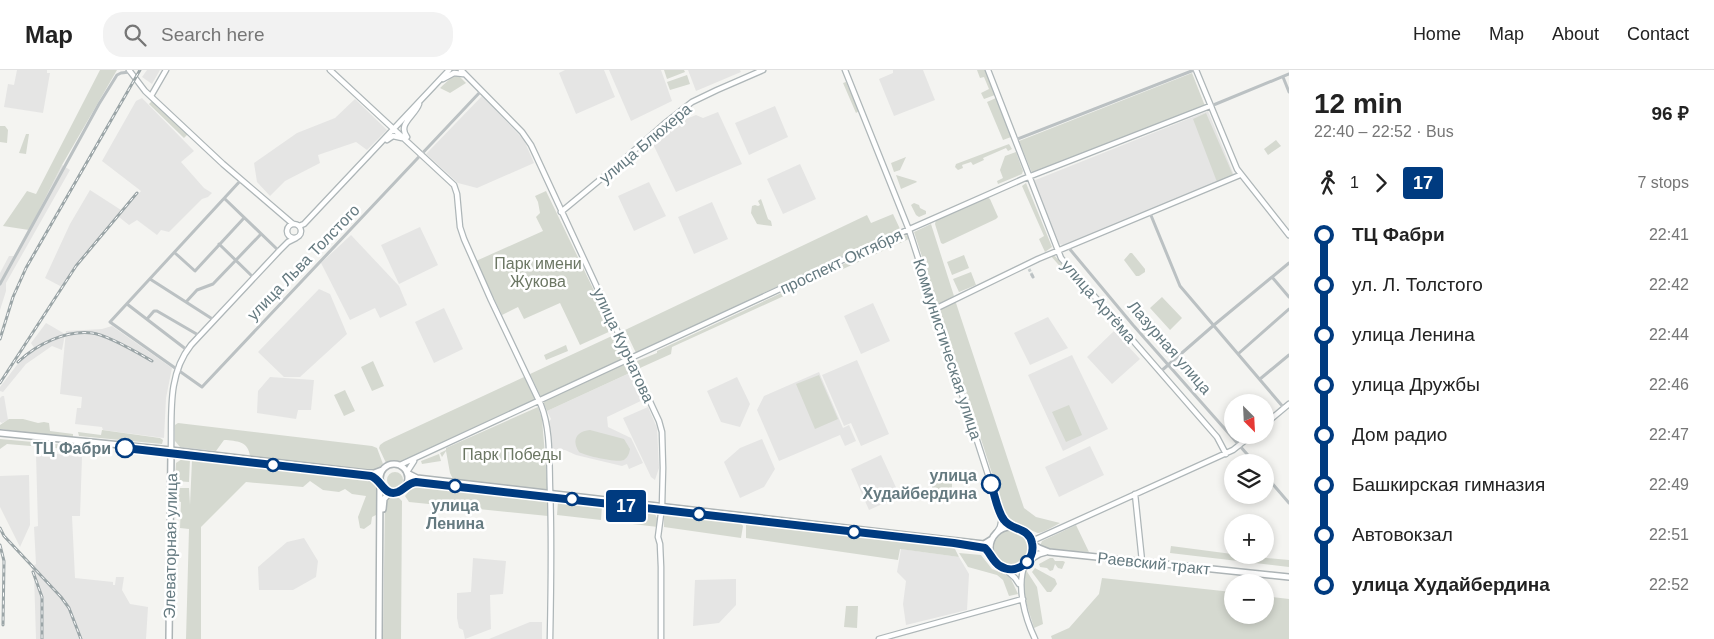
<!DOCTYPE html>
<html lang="en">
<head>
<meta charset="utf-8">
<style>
  :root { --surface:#fff; --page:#f2f2f2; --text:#222; --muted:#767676; --line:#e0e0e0 }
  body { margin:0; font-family:Arial,sans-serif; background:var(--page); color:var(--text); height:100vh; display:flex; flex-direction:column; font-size:19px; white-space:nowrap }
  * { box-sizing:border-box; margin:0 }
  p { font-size:16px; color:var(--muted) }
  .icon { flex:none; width:28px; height:28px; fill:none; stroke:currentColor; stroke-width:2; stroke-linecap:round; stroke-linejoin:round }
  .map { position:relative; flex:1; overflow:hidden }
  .panel { display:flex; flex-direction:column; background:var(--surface); width:425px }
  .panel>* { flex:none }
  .badge { padding:0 10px; border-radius:4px; font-size:18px; line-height:32px }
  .needle { width:32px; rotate:156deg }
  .controls { position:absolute; left:1224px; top:324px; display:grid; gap:10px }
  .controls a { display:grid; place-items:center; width:50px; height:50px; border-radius:50%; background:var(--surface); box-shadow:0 2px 8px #0003; font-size:25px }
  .map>.badge { position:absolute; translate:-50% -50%; box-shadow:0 0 0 2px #fff }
  .legs { display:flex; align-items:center; gap:8px; height:55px; padding:0 25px; font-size:16px }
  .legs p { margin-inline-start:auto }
  .headline { display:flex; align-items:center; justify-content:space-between; height:85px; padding:0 25px }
  h1 { font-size:28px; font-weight:600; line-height:38px }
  ul { padding:0 25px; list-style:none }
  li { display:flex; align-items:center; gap:18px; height:50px; font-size:19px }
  li i { display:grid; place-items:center; width:8px; height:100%; margin:0 6px; background:currentColor }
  li i::after { content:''; width:12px; height:12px; margin:-6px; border:4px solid; border-radius:50%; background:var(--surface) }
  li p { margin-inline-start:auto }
  li:first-child i { background:linear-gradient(#0000 50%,currentColor 0) }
  li:last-child i { background:linear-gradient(currentColor 50%,#0000 0) }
  header { display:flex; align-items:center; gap:30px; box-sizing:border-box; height:70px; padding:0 25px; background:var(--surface); border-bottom:1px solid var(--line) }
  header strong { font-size:24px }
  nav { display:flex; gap:28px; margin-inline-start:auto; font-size:18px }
  .search { width:350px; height:45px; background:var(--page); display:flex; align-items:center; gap:12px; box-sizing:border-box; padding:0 18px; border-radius:20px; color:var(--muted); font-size:19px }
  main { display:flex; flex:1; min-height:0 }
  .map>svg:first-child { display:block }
  .built { fill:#e5e5e4 }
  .green { fill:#d5d9d0 }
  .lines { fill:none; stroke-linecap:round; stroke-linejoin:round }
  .street-tunnel { stroke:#c9cfcf; stroke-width:3; stroke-dasharray:3 1.5; stroke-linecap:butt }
  .secondary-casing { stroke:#aeb6b8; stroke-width:7 }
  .primary-casing { stroke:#adb4b6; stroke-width:8 }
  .street { stroke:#bbc1c3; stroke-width:3 }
  .secondary { stroke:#fff; stroke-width:4.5 }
  .primary { stroke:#fff; stroke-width:5 }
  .rail-casing { stroke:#9ba5a7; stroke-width:3 }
  .rail { stroke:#fff; stroke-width:1; stroke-dasharray:4; stroke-linecap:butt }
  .line-1-casing { stroke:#fff; stroke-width:11 }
  .line-1 { stroke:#003b80; stroke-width:8 }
  .stop-1-dot { fill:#fff; stroke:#003b80; stroke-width:2.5 }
  .labels { text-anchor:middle; stroke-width:5; stroke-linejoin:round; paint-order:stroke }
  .street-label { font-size:16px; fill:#657a80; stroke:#fff }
  .park-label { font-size:16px; fill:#6c7764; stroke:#fff }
  .stop-label { font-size:16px; font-weight:bold; fill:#657a80; stroke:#fff; text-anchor:end }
</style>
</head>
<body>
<header>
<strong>Map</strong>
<div class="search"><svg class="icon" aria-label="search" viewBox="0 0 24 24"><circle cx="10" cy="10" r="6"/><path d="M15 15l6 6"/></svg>Search here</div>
<nav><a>Home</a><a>Map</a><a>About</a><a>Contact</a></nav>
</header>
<main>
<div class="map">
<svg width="1289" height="569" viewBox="0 0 1289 569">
  <rect width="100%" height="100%" fill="#f4f4f1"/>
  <path class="built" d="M17 0H47V3H50L43 43 4 37 8 14 14 15Z
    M147 0H160L152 14 142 7Z
    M565 0H604L615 27 576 44 559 3Z
    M609 0H661L672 31 631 51Z
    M688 0H740L741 2 696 21Z
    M893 0H923L935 30 894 46 879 9 893 3Z
    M482 26 524 70 534 93 477 118 458 113 426 84Z
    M142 28 194 81 181 92 204 118 212 123 208 127 202 129 169 162 161 160 157 165 137 150 129 155 119 147 141 121 102 91 136 31Z
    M355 29 387 60 367 80 356 72 318 85 320 93 285 111 270 126 257 112 254 93 297 63 335 48Z
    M775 36 788 67 749 85 735 53Z
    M1208 41 1234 105 1067 176 1059 174 1033 111Z
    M718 42 742 94 676 122 653 74 671 55 696 45 703 48Z
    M800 94 816 129 783 144 767 109Z
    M62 95 70 100 6 213V221L0 240V203L9 186H14Z
    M649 112 666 146 634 161 618 126Z
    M90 120 121 140 79 190 62 217 45 208 70 154Z
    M712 132 728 169 694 184 678 147Z
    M420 157 438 195 399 214 381 175Z
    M351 165 399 216 407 235 380 248 375 238 350 250 321 193Z
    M319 219 330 224 347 264 300 307H284L258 282Z
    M873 233 890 271 861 284 844 246Z
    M444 238 463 279 434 293 415 252Z
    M1048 247 1068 278 1030 295 1014 263Z
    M46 253 65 264 62 280 52 276 26 294 3 322 0 321V317L20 291 35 279 31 273Z
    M112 256 172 298 166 328 164 368 103 360 102 357 75 354 77 338H81L82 327 60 324 66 261 102 259Z
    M1114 261 1140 289 1112 314 1087 287Z
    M1072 285 1108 359 1063 381 1028 305Z
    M857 290 889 364 861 376 851 353 844 356 822 305Z
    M632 302 645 329 607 347 608 357 631 368 643 393 629 399 627 394 622 396 576 385 565 380 552 379 549 352 551 349 547 341Z
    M819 302 843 358 849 355 856 371 845 376 840 365 779 391 757 340 764 326Z
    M270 307 314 310 311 340H298L296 349 257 343 258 321Z
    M737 307 750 334 740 357 721 352 707 321Z
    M2 326H4L8 350 2 353 0 352V328Z
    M648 337 657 358 659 398 655 410 651 407 623 348Z
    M762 369 775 399 764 417 740 428 724 392 740 378Z
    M1090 376 1104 405 1059 427 1045 397Z
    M41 382 82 387 80 446H72L75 508 113 512V515H115L116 507H124L122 520 130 534 148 537 146 569H36L34 504 31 497 36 494 34 457 38 456 36 384Z
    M881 385 900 426 869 440 851 399Z
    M29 405 30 455 20 477 0 437V406Z
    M304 468 318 491 316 507 293 520H259L258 497 287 472Z
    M901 479 959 487 969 504 967 540 906 555 903 534 906 511 897 502Z
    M473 488 506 491 503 524 490 525 491 559 465 569 463 560 459 558 457 548V523L471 522Z
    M736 509V535L719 553 693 556 695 510Z
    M530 552H542V569H489Z"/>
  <path class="green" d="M100 0H117L62 95 29 160 3 156 27 121 36 124Z
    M664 0H684L685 2 667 9Z
    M977 0H985L995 25 984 29 981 23 989 19 984 7 980 8Z
    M1192 3 1205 36 1032 103 1019 71Z
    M454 5H458L466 13 450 23 440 18Z
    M687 5 690 14 670 20 667 12Z
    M846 12 859 41 856 43 843 13Z
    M996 28 1011 67 1003 70 987 32Z
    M153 30 188 64 184 68 149 34Z
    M1206 43 1233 105 1217 112 1193 49Z
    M0 56H5L8 60 7 73 0 72Z
    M26 64H29L26 84 19 83Z
    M1276 70 1281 76 1268 85 1264 79Z
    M1009 74 1012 79 1008 81 1006 78 983 88 984 90 973 95 971 92 962 95 963 98 958 100 955 97 956 94Z
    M1016 82 1023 101 1022 104 998 114 997 111 1003 108 1000 100 1005 86Z
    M906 87 900 100 894 102 891 93Z
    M896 105 916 111 917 112 901 119Z
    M1026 113 1052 177 1045 182 1039 169 1044 166 1022 116Z
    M546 121 613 260 580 275 560 233 524 249 518 237 502 245 476 191 543 161 536 147 540 143 538 132 535 126Z
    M987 127 990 129 998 147 996 149 943 174 941 173 935 154 936 150Z
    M761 129 768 149 771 151 772 156 757 154 751 143 752 136 755 135 758 136 760 135 758 131Z
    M914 133 919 135 920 138 926 141V144L919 147 916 145 911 135Z
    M893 144 900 159 636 283 625 260 867 145 871 153Z
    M931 154 954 226 938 236 914 162Z
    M906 165 911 168 672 277 671 284 640 298 637 291 657 283V281Z
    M1130 183H1132L1145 199V202L1139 206H1136L1124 190Z
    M1052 184 1054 185 1080 214 1078 217 1050 185Z
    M964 185 969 198 952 205 947 192Z
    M971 202 976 215 959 222 953 209Z
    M1162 227 1182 248 1170 260 1150 238Z
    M955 230 1024 438 1036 447 1060 453C1054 456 1045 462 1038 463 1036 463 1009 449 1006 447L939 238Z
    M614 265 625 288 541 327 530 304Z
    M566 275 568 281 546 290 544 285Z
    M373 291 384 316 372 321 361 297Z
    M630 291 634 301 547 341 543 331Z
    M819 305 838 349 815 359 796 314Z
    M524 307H525L536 329 402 393H386L379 378 380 375 384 372Z
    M345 320 355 341 344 346 334 325Z
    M1069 335 1082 365 1066 372 1052 342Z
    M538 337 542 349 548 421 453 409 450 403 446 381 442 387 440 383 446 380V378Z
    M9 349H23L38 353 44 352 49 353 50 361 73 364V368L0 359V355Z
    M178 353 372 376 377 378 383 394 380 398 369 402 250 386C248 371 237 371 224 370L216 381 180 377 175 371V355Z
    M102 360 160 368 163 370 162 374 79 366 78 362 101 365Z
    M590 360 624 369 630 379C629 384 628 387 624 390 617 393 586 386 579 382 571 370 577 361 590 360Z
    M0 369 77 376 79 380 7 374 0 379Z
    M439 384 441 391 422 394 421 391Z
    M182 389H190L189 412 175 411 176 393Z
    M192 390 371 410 377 412 379 419 378 444 372 447 371 454 364 459 360 458 358 447 366 426 352 424 345 419 339 422 323 420 310 411 303 417 246 412 201 457V569H186L189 459 180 458 181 432 176 431V418H189L190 435Z
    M387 410a8 8 0 1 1 16 0a8 8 0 1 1-16 0Z
    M933 409 952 412V421L951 422 932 420V411Z
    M413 416 549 432 548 446 409 432 405 426Z
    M396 425 402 431 401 569H383L385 432 388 426Z
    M558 431 602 436 601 450 557 445Z
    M609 437 654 442 658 450V457L607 451Z
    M666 444 740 452 743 456 741 468 664 457V445Z
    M746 453 954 477 959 487 900 479 898 490 746 468Z
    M1076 455 1089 482 1049 480 1040 476 1042 471Z
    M992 478a19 19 0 1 1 38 0a19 19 0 1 1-38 0Z
    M1171 476 1232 484V485L1289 490V497L1170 483Z
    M959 483 981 485 992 499 1007 505 1011 509 1018 524 1009 526 1003 510 997 505 968 497Z
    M1050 488H1053L1055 491H1063L1065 492 1062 499 1058 498 1055 494 1053 500 1050 501 1047 498 1040 497 1039 494Z
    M1035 498 1055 509 1057 514 1051 522H1047L1032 502Z
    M1026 500 1037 517 1043 554 1034 558C1030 543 1017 513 1026 500Z
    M1102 508 1232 522V545H1265V526L1289 529V569H1052L1051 566 1069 558 1099 524Z
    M846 536H858L857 558 844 557Z"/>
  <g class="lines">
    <path class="street-tunnel" d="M1029 199 1032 205"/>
    <defs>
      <path id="secondary" d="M129 0 145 21 223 94 293 154
        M330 0 454 115 457 124 460 157 464 169 491 230 541 335C551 360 549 391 550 419 552 469 551 519 550 569
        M461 0 522 62 531 75 659 351 662 362 663 398 662 436 658 467 660 474 661 497V569
        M845 0 909 160 1002 448 1000 457 997 462
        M988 0 1061 188 1217 367 1226 384
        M1196 0 1237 99 1289 165
        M443 9 454 3 463 4
        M151 26 166 0
        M407 67C397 54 415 46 419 34
        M387 70 393 66 402 68
        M561 142 613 99 664 54 692 32 717 20 763 0
        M287 161a7 7 0 1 1 14 0a7 7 0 1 1-14 0Z
        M299 156 304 154 449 0
        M935 239 1038 189 1240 105
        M1265 354 1289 334
        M171 380C172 344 167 305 191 275L279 181 288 172 296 168
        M400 395 903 162 1023 109 1210 36
        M407 402 414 391
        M1135 424 1142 491
        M1003 449 1012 457
        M1032 471 1233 380 1252 365
        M1025 494C1016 516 1025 548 1035 569
        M1004 498 1015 508 1019 514
        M879 569 1023 529"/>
      <path id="primary" d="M0 363 171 380 367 403H374L382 400
        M170 383 206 388
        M380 408a14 14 0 1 1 28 0a14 14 0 1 1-28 0Z
        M407 403 417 408 984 474 992 469
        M366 406 379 411
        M406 415 414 412H420
        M383 439 384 429 390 422
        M990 478a21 21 0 1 1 42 0a21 21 0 1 1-42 0Z
        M955 473 985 478 990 484
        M1033 474 1039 478 1049 482 1289 507
        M1029 490 1039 484 1046 482
        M169 569 171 381
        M379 569 380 413"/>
    </defs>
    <use href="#secondary" class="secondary-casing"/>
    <use href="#primary" class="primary-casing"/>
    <path class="street" d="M1283 7 1289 22
      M1211 36 1289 4
      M1015 70 1194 0
      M241 110 110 252 202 317 481 21
      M225 129 279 181
      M1150 143 1180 216 1284 338
      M219 174 254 208
      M1068 177 1133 255 1254 392
      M175 183 195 201 244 148
      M1032 205 1033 207
      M1272 207 1289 227
      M150 209 214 250
      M0 214 99 34 117 5 121 3 130 2
      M186 232 197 220 213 214 261 164
      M127 234 187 280
      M147 249 154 241H157L200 266
      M1238 284 1289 239
      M1160 302 1214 255 1289 193
      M1260 309 1289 285
      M1265 405 1289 433"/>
    <use href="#secondary" class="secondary"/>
    <use href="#primary" class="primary"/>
    <defs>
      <path id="rail" d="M0 269 13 227 26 198 140 0
        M18 292C37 274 66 260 92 263 108 265 138 283 152 291
        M0 313 76 196 137 123
        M0 458 4 466 61 527 69 538 81 569
        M0 475 4 491 3 555
        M33 502 42 527V569"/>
    </defs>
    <use href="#rail" class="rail-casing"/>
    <use href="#rail" class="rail"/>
  </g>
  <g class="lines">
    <defs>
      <path id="line-1" d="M125 378 371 406C382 410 384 427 398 422 405 419 408 413 416 412L954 473 985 478C991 484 993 492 1000 496 1016 506 1036 491 1032 473 1029 457 1012 461 1004 450 997 441 995 425 991 414"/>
    </defs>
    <use href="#line-1" class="line-1-casing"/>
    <use href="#line-1" class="line-1"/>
  </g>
  <g class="stop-1-dot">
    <circle cx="125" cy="378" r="9"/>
    <circle cx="273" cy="395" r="6"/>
    <circle cx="991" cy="414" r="9"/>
    <circle cx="455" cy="416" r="6"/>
    <circle cx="572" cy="429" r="6"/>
    <circle cx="699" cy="444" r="6"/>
    <circle cx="854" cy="462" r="6"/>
    <circle cx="1027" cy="492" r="6"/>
  </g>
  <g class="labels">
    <g class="street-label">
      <text transform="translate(645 73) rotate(-40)" y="6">улица Блюхера</text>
      <text transform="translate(841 191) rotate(-25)" y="6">проспект Октября</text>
      <text transform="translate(303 192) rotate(-46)" y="6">улица Льва Толстого</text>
      <text transform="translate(1099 231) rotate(49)" y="6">улица Артёма</text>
      <text transform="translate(624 275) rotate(65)" y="6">улица Курчатова</text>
      <text transform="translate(1170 277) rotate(49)" y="6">Лазурная улица</text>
      <text transform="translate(948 279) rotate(72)" y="6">Коммунистическая улица</text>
      <text transform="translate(170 476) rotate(-89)" y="6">Элеваторная улица</text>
      <text transform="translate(1154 493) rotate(6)" y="6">Раевский тракт</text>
    </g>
    <g class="park-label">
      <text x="538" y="199">Парк имени<tspan x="538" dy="18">Жукова</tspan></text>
      <text x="512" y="390">Парк Победы</text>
    </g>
    <g class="stop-label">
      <text x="111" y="384">ТЦ Фабри</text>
      <text x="977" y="411">улица<tspan x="977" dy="18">Худайбердина</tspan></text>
      <text x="455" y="441" text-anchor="middle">улица<tspan x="455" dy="18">Ленина</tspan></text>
    </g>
  </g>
</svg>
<div class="controls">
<a><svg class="needle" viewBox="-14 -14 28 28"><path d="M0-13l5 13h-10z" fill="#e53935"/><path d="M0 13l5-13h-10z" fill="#767676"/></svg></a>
<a><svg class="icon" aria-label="layers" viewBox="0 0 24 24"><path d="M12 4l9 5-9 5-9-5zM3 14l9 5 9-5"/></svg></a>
<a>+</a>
<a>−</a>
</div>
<b class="badge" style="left:626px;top:436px;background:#003b80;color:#fff">17</b>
</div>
<section class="panel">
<div class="headline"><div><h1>12 min</h1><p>22:40 – 22:52 · Bus</p></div><b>96 ₽</b></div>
<div class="legs"><svg class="icon" aria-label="walk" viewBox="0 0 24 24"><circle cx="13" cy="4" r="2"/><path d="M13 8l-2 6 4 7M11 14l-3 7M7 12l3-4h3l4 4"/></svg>1<svg class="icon" aria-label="forward" viewBox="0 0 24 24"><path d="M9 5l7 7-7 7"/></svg><b class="badge" style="background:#003b80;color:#fff">17</b><p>7 stops</p></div>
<ul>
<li><i style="color:#003b80"></i><b>ТЦ Фабри</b><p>22:41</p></li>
<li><i style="color:#003b80"></i><span>ул. Л. Толстого</span><p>22:42</p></li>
<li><i style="color:#003b80"></i><span>улица Ленина</span><p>22:44</p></li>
<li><i style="color:#003b80"></i><span>улица Дружбы</span><p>22:46</p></li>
<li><i style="color:#003b80"></i><span>Дом радио</span><p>22:47</p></li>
<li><i style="color:#003b80"></i><span>Башкирская гимназия</span><p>22:49</p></li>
<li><i style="color:#003b80"></i><span>Автовокзал</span><p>22:51</p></li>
<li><i style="color:#003b80"></i><b>улица Худайбердина</b><p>22:52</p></li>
</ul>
</section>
</main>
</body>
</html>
